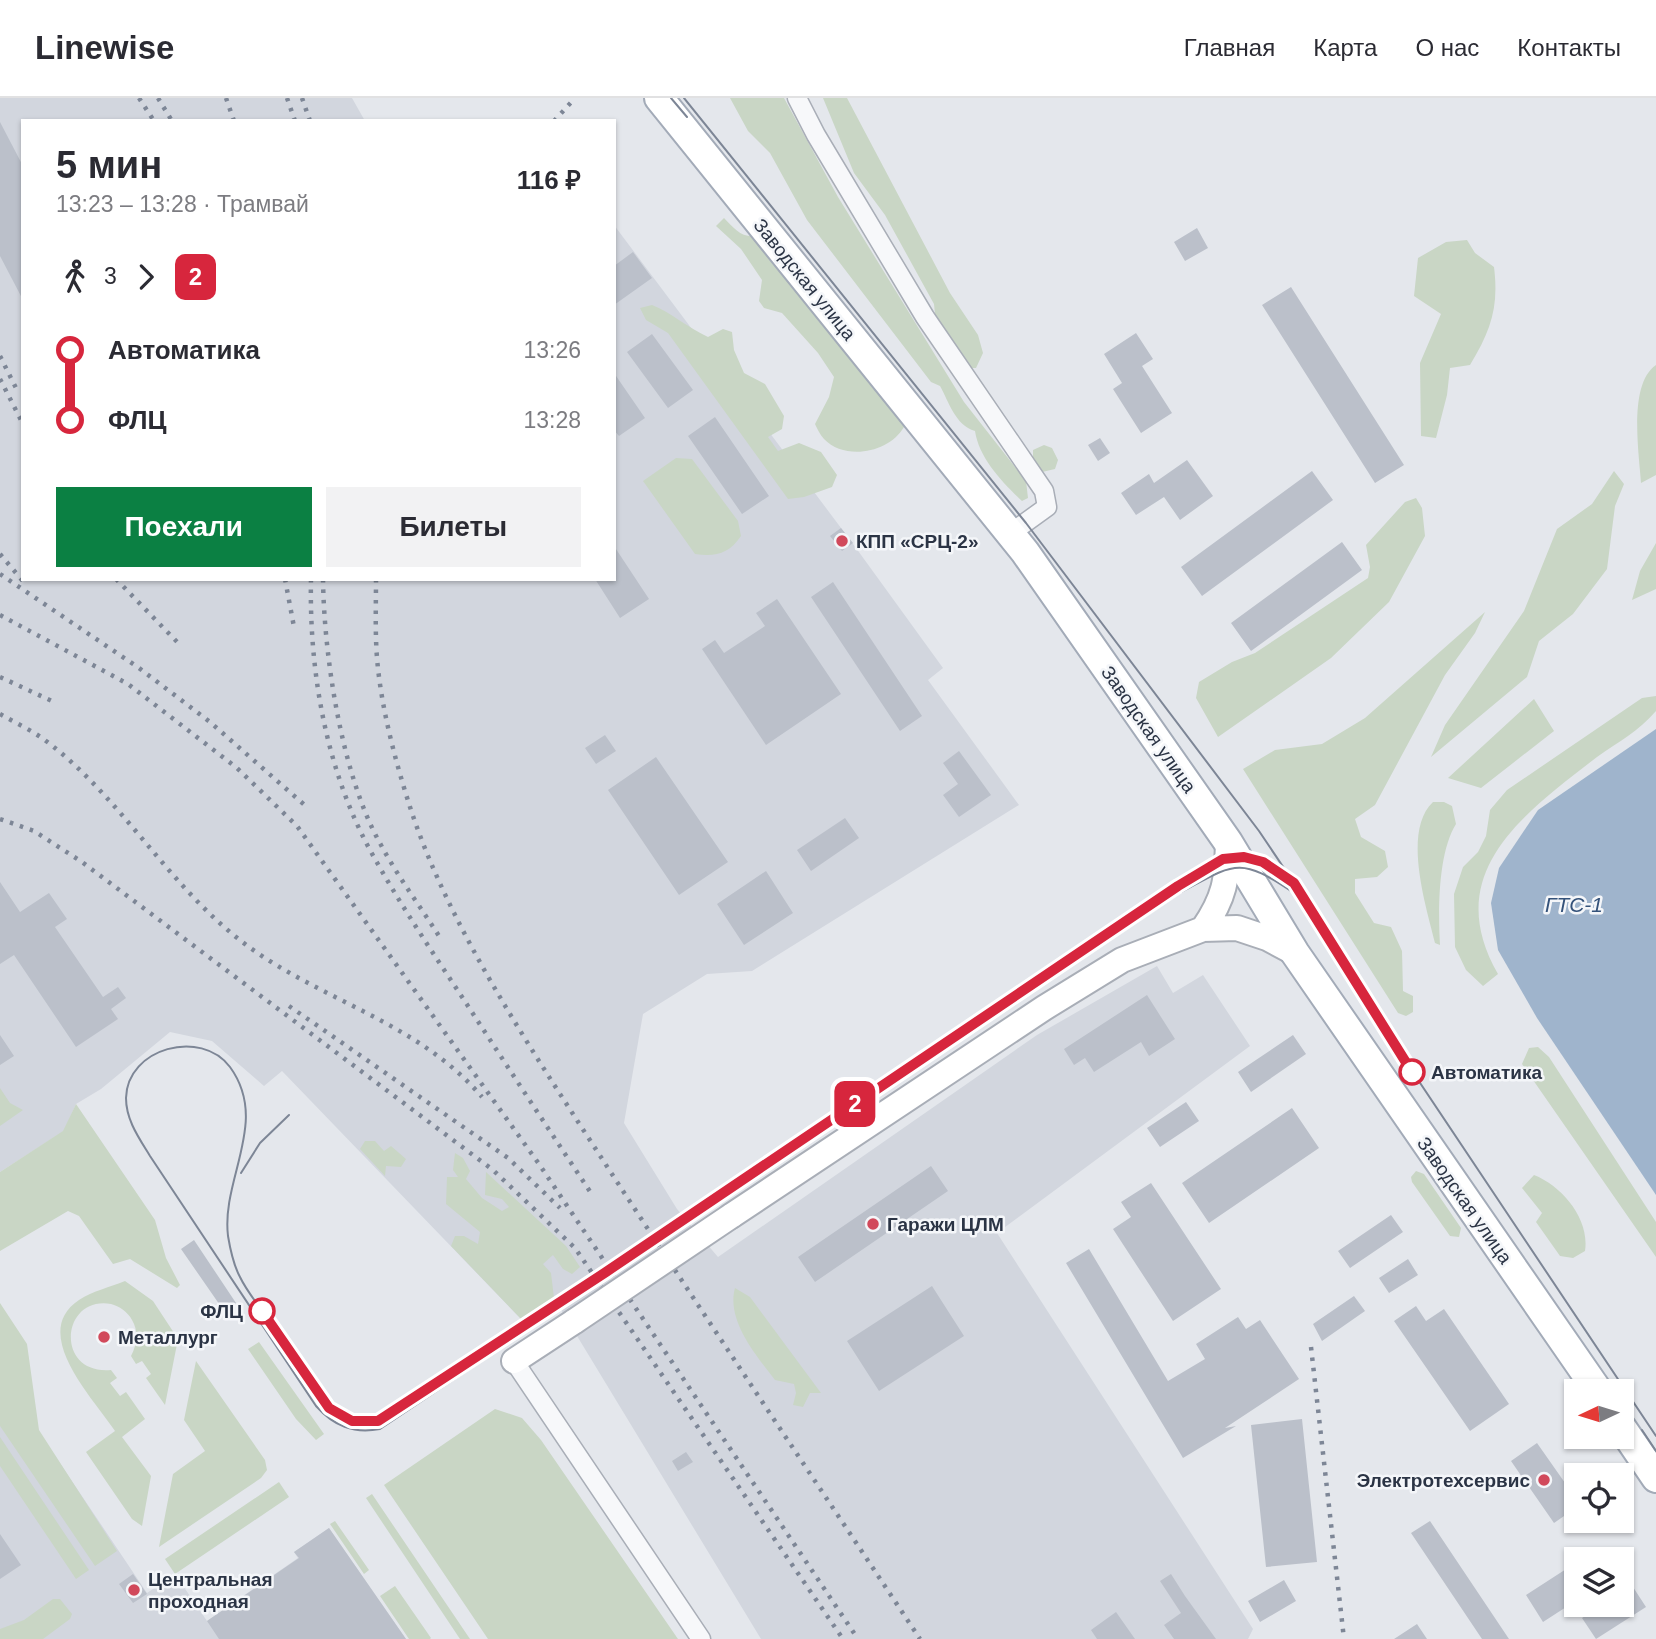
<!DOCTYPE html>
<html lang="ru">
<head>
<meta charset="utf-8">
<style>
  :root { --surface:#fff; --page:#f2f2f3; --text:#2b2b33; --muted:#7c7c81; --line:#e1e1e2; --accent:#0b8043 }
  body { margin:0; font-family:Helvetica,sans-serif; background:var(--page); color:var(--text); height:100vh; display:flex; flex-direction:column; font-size:26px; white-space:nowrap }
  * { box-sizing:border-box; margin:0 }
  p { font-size:23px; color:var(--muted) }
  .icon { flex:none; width:38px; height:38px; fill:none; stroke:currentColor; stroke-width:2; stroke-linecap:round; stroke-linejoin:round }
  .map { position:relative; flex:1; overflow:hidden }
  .details { position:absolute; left:21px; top:21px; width:595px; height:462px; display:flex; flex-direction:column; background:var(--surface); border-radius:0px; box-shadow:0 2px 5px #0004 }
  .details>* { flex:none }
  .badge { padding:0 14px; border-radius:10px; font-size:24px; line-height:46px }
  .needle { width:46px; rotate:266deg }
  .controls { position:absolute; left:1564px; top:1281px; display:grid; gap:14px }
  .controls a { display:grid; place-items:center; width:70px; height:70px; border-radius:0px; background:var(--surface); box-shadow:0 2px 5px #0004; font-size:35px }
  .map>.badge { position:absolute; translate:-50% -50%; box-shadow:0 0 0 4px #fff }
  .legs { display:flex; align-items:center; gap:10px; height:77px; padding:0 35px; font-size:23px }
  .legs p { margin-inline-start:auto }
  .head { display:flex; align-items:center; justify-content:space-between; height:119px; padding:0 35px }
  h1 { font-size:38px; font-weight:800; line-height:52px }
  .button { display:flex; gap:14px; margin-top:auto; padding:14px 35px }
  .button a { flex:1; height:80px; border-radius:0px; background:var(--accent); color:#fff; font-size:28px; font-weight:800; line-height:80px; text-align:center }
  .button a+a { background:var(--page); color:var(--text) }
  ul { padding:0 35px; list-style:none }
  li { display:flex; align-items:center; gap:24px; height:70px; font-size:26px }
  li i { display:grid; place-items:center; width:10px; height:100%; margin:0 9px; background:currentColor }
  li i::after { content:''; width:18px; height:18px; margin:-9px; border:5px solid; border-radius:50%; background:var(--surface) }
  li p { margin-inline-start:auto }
  li:first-child i { background:linear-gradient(#0000 50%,currentColor 0) }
  li:last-child i { background:linear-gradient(currentColor 50%,#0000 0) }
  header { display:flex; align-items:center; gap:42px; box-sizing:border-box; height:98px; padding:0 35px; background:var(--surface); border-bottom:2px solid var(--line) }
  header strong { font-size:33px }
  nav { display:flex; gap:38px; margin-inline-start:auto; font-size:24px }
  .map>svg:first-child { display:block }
  .built { fill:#d2d6de }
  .green { fill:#c9d6c5 }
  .water { fill:#9fb4cc }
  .building { fill:#bbc0ca }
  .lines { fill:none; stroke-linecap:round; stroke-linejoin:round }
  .street-casing { stroke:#a9aeb7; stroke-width:21 }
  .secondary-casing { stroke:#a9aeb7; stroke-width:28 }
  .primary-casing { stroke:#a3abb8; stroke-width:32 }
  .street { stroke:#f7f8fa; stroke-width:18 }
  .secondary { stroke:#fff; stroke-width:24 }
  .primary { stroke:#fff; stroke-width:28 }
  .tram { stroke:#7d8696; stroke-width:2 }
  .rail { stroke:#7d8696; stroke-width:4.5; stroke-dasharray:3.5 7; stroke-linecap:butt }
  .secondary-bridge-casing { stroke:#a9aeb7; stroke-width:28; stroke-linecap:butt }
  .secondary-bridge { stroke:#fff; stroke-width:24 }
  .line-1-casing { stroke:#fff; stroke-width:16 }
  .line-1 { stroke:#d7263d; stroke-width:10 }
  .poi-dot { fill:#d1495b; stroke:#f4f6f9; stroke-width:2.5 }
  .stop-1-dot { fill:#fff; stroke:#d7263d; stroke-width:3.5 }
  .labels { text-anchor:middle; stroke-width:5; stroke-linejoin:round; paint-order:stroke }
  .street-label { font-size:19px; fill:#2b3445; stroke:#f4f6f9 }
  .poi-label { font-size:19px; font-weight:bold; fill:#2b3445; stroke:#f4f6f9; text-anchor:start }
  .stop-label { font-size:19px; font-weight:bold; fill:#2b3445; stroke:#f4f6f9; text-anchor:start }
  .water-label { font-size:21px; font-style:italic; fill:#34527a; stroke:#f4f6f9 }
</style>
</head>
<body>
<header>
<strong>Linewise</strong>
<nav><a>Главная</a><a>Карта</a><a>О нас</a><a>Контакты</a></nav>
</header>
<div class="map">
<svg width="1656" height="1541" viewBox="0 0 1656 1541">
  <rect width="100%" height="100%" fill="#e4e7ec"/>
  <path class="built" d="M0 0H352L365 23H23V481H614V127L856 450 943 570 928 582 1019 707 752 873 707 876 643 916 624 1025 677 1111 718 1159 1037 937 1157 868 1173 895 1203 877 1250 948 997 1135 1253 1531 1248 1541H761L554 1200 522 1222 282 973 264 988 212 943 170 934 101 991 76 1006 64 1033 0 1074Z
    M0 1276 147 1495 175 1476 207 1523 298 1460 294 1454 329 1430 406 1541H0Z"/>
  <path class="green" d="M730 0H784L838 99 964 304 1026 383 1028 400 1022 403C1002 384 979 360 975 333 955 327 949 304 940 288L931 284 807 122 770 55 748 33Z
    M823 0H847L950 195 978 237 983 255 976 270H966L936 226 934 206 885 117 854 75Z
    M724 120C734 130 741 140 756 138L898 317 904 329C889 355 845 363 824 341 820 337 817 330 815 326L829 299 834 279 818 255 782 215 764 210 759 203 762 182 741 151 716 128Z
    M1467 142 1475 155 1494 169C1499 209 1491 232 1470 267L1450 270 1447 297 1436 340 1421 338 1420 265 1441 216 1414 198 1418 160 1446 144Z
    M652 207C672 215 688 230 708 239L723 231 732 234 734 252 744 275 765 286 784 318 782 331 768 339 778 353 799 345 821 354 837 377 832 389 804 399 788 401 668 235 646 222 640 210Z
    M1656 267V377L1641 385C1639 355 1628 286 1656 267Z
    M1044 347 1052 350 1058 362 1055 371 1042 374 1033 364V352Z
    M676 360 692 361 738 423 741 438C729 456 715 459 695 456L643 383Z
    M1614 373 1624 386 1615 408 1607 471 1573 516 1539 543 1527 579 1431 659 1445 627 1524 513 1557 431 1592 406Z
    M1416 400 1422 410 1425 438 1389 504 1331 560 1218 639 1196 600 1199 584 1232 564 1255 555 1368 480 1370 469 1366 447 1405 404Z
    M1656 445V491L1632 502 1640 473Z
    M1485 514 1475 535 1445 577 1375 707 1355 721 1361 739 1385 753 1388 769 1377 779 1355 781V795L1374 825 1391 829 1402 853 1403 893 1413 898V914L1406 918 1398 915 1243 671 1275 652 1322 646 1365 620Z
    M1656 598V613C1639 633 1618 644 1597 659 1523 716 1440 775 1498 876L1483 888 1466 872 1455 849 1454 796 1463 769 1478 754 1486 738 1490 712 1507 692 1642 600Z
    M1534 601 1554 633 1481 690 1448 680Z
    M1433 704H1444L1452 708 1456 726C1438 755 1438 812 1440 847L1435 845C1426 808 1402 733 1433 704Z
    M1538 949 1549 959 1656 1124V1159L1522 966 1529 950Z
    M0 990 10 1005 23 1012 0 1028Z
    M76 1006 155 1122 166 1160 180 1187 177 1190 130 1161 113 1166 79 1118 68 1113 0 1153V1074L63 1033Z
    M365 1043H375L384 1053 391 1048 406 1061 401 1069 386 1068 385 1078 360 1051Z
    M455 1055 463 1060 470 1073 466 1081 482 1100 502 1113 509 1109 502 1101 485 1097 486 1074 566 1148 580 1169 572 1176 563 1171 553 1157 543 1166 551 1175 554 1200 522 1222 451 1148 455 1138H464L478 1146 480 1134 446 1106 447 1079H458L453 1072Z
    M1416 1073 1424 1076 1461 1130 1459 1139 1450 1138 1412 1084 1411 1079Z
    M1534 1077C1562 1088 1590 1121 1585 1153L1573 1160 1560 1158 1536 1124 1542 1115 1522 1090Z
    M125 1183 153 1203 178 1241 165 1307 146 1280 151 1276 142 1263 136 1266 131 1258C137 1247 139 1234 132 1222 128 1214 119 1208 111 1206 61 1197 54 1277 111 1272L117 1280 110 1285 120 1298 126 1294 145 1321 122 1339 151 1378 142 1428 132 1421 86 1354 115 1333C93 1300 29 1235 79 1202 93 1193 110 1189 125 1183Z
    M735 1190 750 1199 821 1295H810L803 1309 793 1307 796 1295 794 1286 775 1282C756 1257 726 1222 735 1190Z
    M0 1205 27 1246 39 1332 117 1453 95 1468 0 1328Z
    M259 1244 324 1336 316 1342 296 1321 248 1251Z
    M196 1263 265 1362 267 1372 261 1380 159 1449 173 1376 205 1353 184 1322Z
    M495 1311 522 1320 541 1342 678 1541H488L384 1387Z
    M0 1339 89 1472 76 1481 0 1368Z
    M279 1384 289 1399 175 1476 165 1461Z
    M372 1396 470 1541H460L366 1400Z
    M335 1423 369 1472 364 1476 330 1426Z
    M395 1488 431 1540 430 1541H409L380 1498Z
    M53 1501H60L72 1516 70 1521 43 1541H0V1531L24 1522Z"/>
  <path class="water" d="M1656 631V1097L1537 920 1498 852 1491 805 1499 770 1538 712Z"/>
  <path class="building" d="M0 24 23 68V202L0 158Z
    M1197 130 1208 150 1185 163 1174 144Z
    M633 154 652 180 614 207V168Z
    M1291 189 1404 367 1375 385 1262 207Z
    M1136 235 1153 261 1142 268 1172 315 1141 335 1113 291 1122 285 1104 256Z
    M652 236 693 292 668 310 627 254Z
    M614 275 645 320 619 338 614 332Z
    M715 319 769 398 742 416 688 338Z
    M1100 340 1110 355 1098 363 1088 347Z
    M1187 362 1213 398 1180 422 1164 399 1136 417 1121 395 1149 376 1154 385Z
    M1312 373 1333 402 1202 498 1181 469Z
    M841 430 853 445 842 453 830 438Z
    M1342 444 1362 472 1251 553 1231 525Z
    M614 448 649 501 620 520 595 481H614Z
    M833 484 922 618 900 633 811 499Z
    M777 501 841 596 766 647 702 551 715 542 724 555 765 528 756 515Z
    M605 637 616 653 596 666 585 650Z
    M959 653 991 697 959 719 943 697 958 686 943 665Z
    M656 659 728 764 679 797 608 692Z
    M845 720 859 740 811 773 797 752Z
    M766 773 793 815 744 847 717 806Z
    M0 784 20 814 49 795 67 821 55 829 103 899 118 889 126 900 111 911 118 921 76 949 14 857 0 866Z
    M1147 897 1175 941 1149 958 1141 944 1094 974 1085 960 1074 967 1064 951Z
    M0 937 14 958 0 967Z
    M1293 937 1306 956 1251 994 1238 974Z
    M1186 1004 1199 1023 1160 1049 1147 1030Z
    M1292 1010 1319 1050 1209 1125 1182 1085Z
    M931 1068 948 1093 815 1184 798 1159Z
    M1151 1085 1221 1191 1173 1223 1113 1131 1131 1119 1121 1104Z
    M1391 1117 1403 1134 1350 1170 1338 1153Z
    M194 1142 236 1205 224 1213 181 1151Z
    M1089 1151 1168 1283 1205 1261 1196 1246 1238 1219 1246 1231 1260 1222 1299 1281 1225 1330 1236 1328 1183 1360 1066 1165Z
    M1408 1161 1418 1177 1389 1195 1379 1180Z
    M932 1188 964 1238 879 1293 847 1243Z
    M1354 1198 1365 1213 1322 1243 1313 1226Z
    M1416 1208 1426 1223 1444 1211 1509 1306 1470 1333 1394 1223Z
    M1302 1321 1317 1464 1266 1469 1251 1327Z
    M1537 1345 1577 1402V1409L1554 1425 1511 1363Z
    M686 1354 693 1364 678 1373 672 1363Z
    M1430 1423 1509 1541H1482L1411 1435Z
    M329 1430 406 1541H219L207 1523 299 1460 294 1454Z
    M0 1436 21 1467 0 1481Z
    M1577 1464V1502L1543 1524 1526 1497Z
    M133 1476 147 1496 133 1505 119 1486Z
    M1171 1476 1185 1498 1216 1541H1174L1164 1527 1181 1515 1160 1483Z
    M1284 1482 1296 1503 1260 1524 1248 1503Z
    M1628 1489H1633L1646 1509 1596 1541 1582 1520 1602 1507H1622V1493Z
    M1116 1514 1135 1541H1097L1091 1532Z
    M1417 1526 1427 1541H1394Z"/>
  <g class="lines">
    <defs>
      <path id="street" d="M797 0 816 37 925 219 1044 393 1047 409 1011 435
        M514 1263 701 1541"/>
      <path id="secondary" d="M1203 831C1225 799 1227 782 1228 744
        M731 1118 1044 910 1122 862 1203 831 1237 830 1267 840 1295 855
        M514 1263 575 1223"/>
      <path id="primary" d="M659 0 1025 454 1228 744 1295 855 1598 1293
        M1622 1330 1656 1380"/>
    </defs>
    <use href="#street" class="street-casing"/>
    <use href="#secondary" class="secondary-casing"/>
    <use href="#primary" class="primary-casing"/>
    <use href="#street" class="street"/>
    <use href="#secondary" class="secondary"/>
    <use href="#primary" class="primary"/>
    <path class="tram" d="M671 0 687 19
      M684 0 1026 425 1259 733 1331 840 1366 904 1656 1338
      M1291 793C1239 758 1234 766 1181 794L380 1331C353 1336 334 1328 316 1308L150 1058C139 1040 126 1022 126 1000 127 950 201 930 230 969 270 1024 221 1080 228 1138 230 1150 234 1168 240 1179 248 1196 262 1211 272 1227 291 1255 308 1285 329 1310L352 1323H378L562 1204 1178 788C1232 756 1239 748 1294 785
      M241 1075 260 1045 289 1017
      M1642 1332 1656 1353"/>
    <path class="rail" d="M139 0 154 23
      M158 0 172 23
      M226 0 234 23
      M287 0 295 23
      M302 0 310 23
      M554 23 575 0
      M0 258 16 290
      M0 281 23 326
      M0 456 27 488
      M0 476 139 570 210 624 308 710
      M116 481 181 548
      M285 481 294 529
      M311 481C309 573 326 671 370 752 399 805 433 855 466 905 507 968 549 1032 591 1095
      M323 481C324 559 342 679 381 747 398 779 420 808 439 838
      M376 481C376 507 375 534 377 560 381 609 395 662 410 709 450 833 537 960 608 1070 711 1228 816 1384 920 1541
      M0 517 128 586 237 670 297 728 539 1066 858 1541
      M0 579 54 604
      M0 616C14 624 29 631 42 640 115 693 161 776 230 834 307 900 414 919 482 999
      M0 721 34 733 82 764 493 1072 575 1150 843 1541
      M289 908 508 1060 560 1110
      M1311 1249 1344 1541"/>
    <defs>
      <path id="secondary-bridge" d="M575 1223 731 1118"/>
    </defs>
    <use href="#secondary-bridge" class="secondary-bridge-casing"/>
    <use href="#secondary-bridge" class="secondary-bridge"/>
  </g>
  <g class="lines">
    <defs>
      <path id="line-1" d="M262 1213 329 1310 352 1323H378L606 1174 1178 788 1223 761 1244 759 1263 764 1294 785 1412 974"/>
    </defs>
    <use href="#line-1" class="line-1-casing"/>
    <use href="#line-1" class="line-1"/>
  </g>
  <g class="poi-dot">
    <circle cx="842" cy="443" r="7"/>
    <circle cx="873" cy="1126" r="7"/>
    <circle cx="104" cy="1239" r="7"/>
    <circle cx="1544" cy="1382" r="7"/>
    <circle cx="134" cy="1492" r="7"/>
  </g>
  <g class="stop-1-dot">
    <circle cx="1412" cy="974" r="12"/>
    <circle cx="262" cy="1213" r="12"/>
  </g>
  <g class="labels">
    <g class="street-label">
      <text transform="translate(805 181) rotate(51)" y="7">Заводская улица</text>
      <text transform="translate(1149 631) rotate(55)" y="7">Заводская улица</text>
      <text transform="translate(1465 1102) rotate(55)" y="7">Заводская улица</text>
    </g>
    <g class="poi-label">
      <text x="856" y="450">КПП «СРЦ-2»</text>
      <text x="887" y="1133">Гаражи ЦЛМ</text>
      <text x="118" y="1246">Металлург</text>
      <text x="1530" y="1389" text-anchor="end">Электротехсервис</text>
      <text x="148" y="1488">Центральная<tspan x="148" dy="22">проходная</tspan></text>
    </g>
    <g class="stop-label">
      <text x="1431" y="981">Автоматика</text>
      <text x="243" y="1220" text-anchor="end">ФЛЦ</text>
    </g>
    <g class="water-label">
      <text x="1574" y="814">ГТС-1</text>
    </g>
  </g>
</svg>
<div class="controls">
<a><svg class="needle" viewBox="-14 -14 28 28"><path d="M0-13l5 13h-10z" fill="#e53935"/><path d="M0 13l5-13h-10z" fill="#7c7c81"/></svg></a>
<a><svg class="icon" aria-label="locate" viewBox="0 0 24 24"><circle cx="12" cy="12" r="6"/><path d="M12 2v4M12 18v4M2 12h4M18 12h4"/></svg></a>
<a><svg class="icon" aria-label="layers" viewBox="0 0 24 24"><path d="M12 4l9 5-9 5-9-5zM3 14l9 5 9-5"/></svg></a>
</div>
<b class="badge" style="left:855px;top:1006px;background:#d7263d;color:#fff">2</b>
<section class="details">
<div class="head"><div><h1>5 мин</h1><p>13:23 – 13:28 · Трамвай</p></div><b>116 ₽</b></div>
<div class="legs"><svg class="icon" aria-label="walk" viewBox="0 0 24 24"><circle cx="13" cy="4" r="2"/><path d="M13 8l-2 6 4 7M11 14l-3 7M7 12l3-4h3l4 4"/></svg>3<svg class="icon" aria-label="forward" viewBox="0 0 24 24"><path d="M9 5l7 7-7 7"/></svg><b class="badge" style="background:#d7263d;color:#fff">2</b></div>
<ul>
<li><i style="color:#d7263d"></i><b>Автоматика</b><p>13:26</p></li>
<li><i style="color:#d7263d"></i><b>ФЛЦ</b><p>13:28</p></li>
</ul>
<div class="button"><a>Поехали</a><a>Билеты</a></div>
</section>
</div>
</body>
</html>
